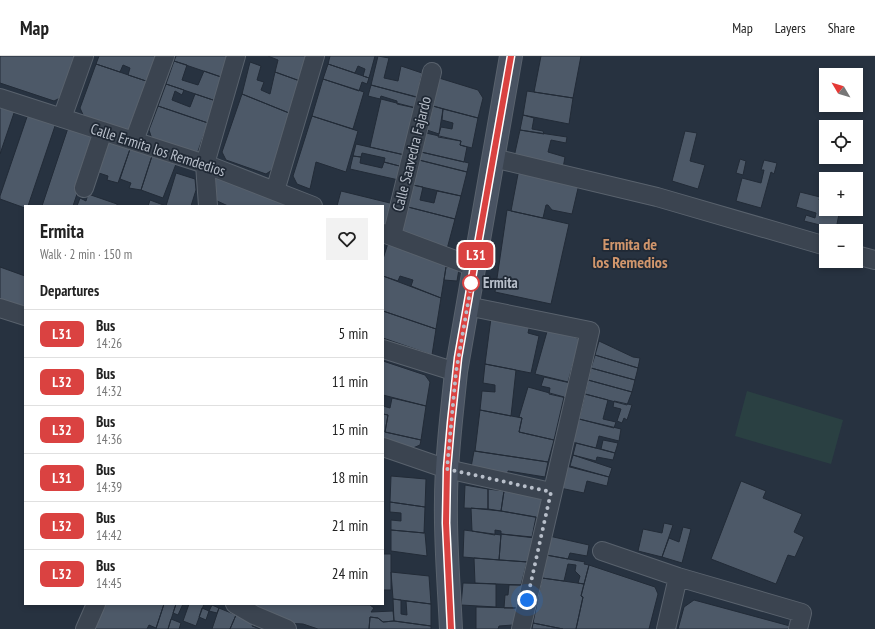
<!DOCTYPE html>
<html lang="en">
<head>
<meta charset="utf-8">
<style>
  :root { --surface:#fff; --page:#f2f2f2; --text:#222; --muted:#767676; --line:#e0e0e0 }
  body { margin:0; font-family:"PT Sans Narrow",sans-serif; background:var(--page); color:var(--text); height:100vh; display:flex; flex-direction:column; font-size:15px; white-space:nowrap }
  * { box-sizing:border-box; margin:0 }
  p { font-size:13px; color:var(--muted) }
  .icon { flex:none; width:22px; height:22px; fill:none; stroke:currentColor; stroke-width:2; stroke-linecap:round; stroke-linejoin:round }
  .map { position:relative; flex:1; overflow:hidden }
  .sheet { position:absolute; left:24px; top:149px; width:360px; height:400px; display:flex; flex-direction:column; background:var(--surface); border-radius:0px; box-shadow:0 2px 6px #0003 }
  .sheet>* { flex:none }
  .badge { padding:0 8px; border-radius:6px; font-size:14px; line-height:26px }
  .needle { width:26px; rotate:308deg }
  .controls { position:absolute; left:819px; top:12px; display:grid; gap:8px }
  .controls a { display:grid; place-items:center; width:44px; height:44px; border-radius:0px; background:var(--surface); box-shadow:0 2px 6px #0003; font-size:20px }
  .you { position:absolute; width:20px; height:20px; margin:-10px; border:3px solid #fff; border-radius:50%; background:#1a73e8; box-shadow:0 0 0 6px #1a73e833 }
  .map>.badge { position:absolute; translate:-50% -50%; box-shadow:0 0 0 2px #fff }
  h2 { padding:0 16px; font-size:15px; line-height:36px }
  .round { display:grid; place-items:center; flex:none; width:42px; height:42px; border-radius:0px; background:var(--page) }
  .head { display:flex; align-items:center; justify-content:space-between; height:68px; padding:0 16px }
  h1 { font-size:19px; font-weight:600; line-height:30px }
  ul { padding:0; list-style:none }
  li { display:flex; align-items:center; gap:12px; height:48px; padding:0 16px; border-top:1px solid var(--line) }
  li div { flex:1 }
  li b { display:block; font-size:15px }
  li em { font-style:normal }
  li .badge { min-width:44px; font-weight:700; text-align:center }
  header { display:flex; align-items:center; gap:24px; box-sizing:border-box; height:56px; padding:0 20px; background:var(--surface); border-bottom:1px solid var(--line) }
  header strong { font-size:19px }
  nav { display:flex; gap:22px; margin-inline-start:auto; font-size:14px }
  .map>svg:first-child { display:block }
  .green { fill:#2a4042 }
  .building { fill:#4d5968; stroke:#222b37 }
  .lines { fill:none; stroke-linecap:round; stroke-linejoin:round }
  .minor-casing { stroke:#59626d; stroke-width:20 }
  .secondary-casing { stroke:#59626d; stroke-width:24 }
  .minor { stroke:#3b4450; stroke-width:18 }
  .secondary { stroke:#495362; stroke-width:22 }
  .line-casing { stroke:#fff; stroke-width:9 }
  .line { stroke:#da4241; stroke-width:6 }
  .walk { stroke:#b8bfca; stroke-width:4; stroke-dasharray:0 7.2 }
  .stop-dot { fill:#fff; stroke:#da4241; stroke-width:2 }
  .labels { text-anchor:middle; stroke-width:3.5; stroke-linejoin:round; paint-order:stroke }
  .street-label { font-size:15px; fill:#b8bfca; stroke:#202935 }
  .stop-label { font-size:15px; font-weight:bold; fill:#b8bfca; stroke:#202935; text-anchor:start }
  .neighbourhood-label { font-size:16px; font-weight:bold; fill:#d1966c; stroke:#202935 }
</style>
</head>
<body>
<header>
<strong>Map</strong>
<nav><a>Map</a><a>Layers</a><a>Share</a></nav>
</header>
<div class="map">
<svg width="875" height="573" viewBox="0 0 875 573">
  <rect width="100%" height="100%" fill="#273240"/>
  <path class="green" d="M747 335 843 364 831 408 735 380Z"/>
  <path class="building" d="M0 0H79L64 40 54 45 0 27Z
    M99 0H162L152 27 128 19 130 12 123 9 120 16 96 8Z
    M176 0H232L224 22 174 5Z
    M268 0H306L300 25 275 16 278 4Z
    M330 0H375L369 22 363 20 365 13 358 10 355 17 328 8Z
    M378 0 389 2 384 22 398 25 401 10 422 17 417 41 371 29Z
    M541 0H581L573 42 534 36Z
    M174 5 187 9 182 24 198 29 204 15 224 22 216 45 166 28Z
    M250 6 261 10 257 24 264 26 261 34 270 38 275 16 300 25 289 57 242 38Z
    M96 8 152 27 128 76 84 61 80 52Z
    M328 8 369 22 367 28 362 26 359 35 323 23Z
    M439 22 478 34 483 42 478 62 433 50Z
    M323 23 364 36 353 73 312 60Z
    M166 28 184 34 182 39 175 35 172 44 190 51 195 38 216 45 208 67 158 50Z
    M371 29 423 43 420 53 397 48V45L381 40 380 43 368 40Z
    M527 35 573 42 569 68 523 59Z
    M242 38 289 57 272 114 266 118 226 104 222 96Z
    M381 43 420 53 409 100 370 91Z
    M0 49 15 54 0 98Z
    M158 50 208 67 197 98 152 83 149 74Z
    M433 50 443 53 439 78 427 74Z
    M443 53 478 62 472 92 460 89 461 85 438 81 441 71 452 73 453 67 442 64Z
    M28 58 56 67 28 150 25 152 0 143V140Z
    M523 59 534 62 532 73 543 75 544 78 520 74Z
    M312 60 358 75 346 116 316 106 310 133 297 128 293 120Z
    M68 72 96 81 73 150H42Z
    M520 74 567 81 566 87 551 84 548 96 565 101 563 112 514 101Z
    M685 75 697 77 690 105 705 109 698 133 672 125Z
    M426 77 461 85 460 89 467 91 464 106 421 96Z
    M107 85 130 93 118 127 107 124 108 120 96 116Z
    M356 88 409 100 407 112 384 106 385 102 362 97 361 101 353 100Z
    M130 93 152 100 141 134 129 132 131 127 120 123Z
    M421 96 469 107 467 116 419 104Z
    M152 100 176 108 163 142 141 134Z
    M353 100 361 101 360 107 382 112 384 106 407 112 403 125 350 113Z
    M740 103 746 105 743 119 736 117Z
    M419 104 467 116 461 140 413 129Z
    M764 104 777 107 774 118 771 116 761 152 736 145 742 122 761 127 764 114H761Z
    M525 114 579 128 572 158 552 154 548 149H546L543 162 511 155 518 118Z
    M176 117 195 123 196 134 191 150H166Z
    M215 121 290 150H228L215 144Z
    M413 129 423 131 420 144 434 147 437 135 461 140 455 163 408 151Z
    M341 135 398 149 392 173 383 170V150H337Z
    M800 136 820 141 819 144 826 145V153H840L836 173 804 165 806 159 815 162 816 157 796 151Z
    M88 138 117 148V150H77L80 142 86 145Z
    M150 144 166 150H148Z
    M408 151 455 163 447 193 402 176Z
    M507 154 569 168 551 248 495 236Z
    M388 187 443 205 446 211 441 242 411 230 413 224 400 220 398 225 383 220V203Z
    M0 211 25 220V254L0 246Z
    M446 211 459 213 457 225 444 224Z
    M383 220 441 242 436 273 383 255Z
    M383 255 436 273 432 299 383 282Z
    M491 262 530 268 528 277 539 280 531 317 485 308Z
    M548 272 580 283 568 326 535 318Z
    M599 285 633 301 640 302 638 312 595 299Z
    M595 299 638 312 635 324 591 312Z
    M383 305 425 319 430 326 426 350 383 339Z
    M485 308 516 314 511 360 480 354 482 335 495 336V329L483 327Z
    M591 312 635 324 632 336 588 324Z
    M544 321 575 328 571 343 549 338 550 332 541 330Z
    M588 324 632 336 627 349 585 338Z
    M528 331 564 341 554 384 519 376 522 362 519 361Z
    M585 338 608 344 603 363 616 366 614 372 579 363Z
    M392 342 426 350 421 384 385 376 388 359 383 358V350L390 352Z
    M614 345 632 349 627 364 624 362 622 367 617 365 621 353 613 351Z
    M480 354 522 362 519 376 554 384 548 406 475 395Z
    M383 358 388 359 385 376 421 384 420 389 413 392 383 383Z
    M579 363 621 373 619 385 599 380 596 392 572 386Z
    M603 384 618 387 615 397 601 393Z
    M576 387 615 397 613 404 597 401 596 405 573 399Z
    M474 395 548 406 545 421 508 415 507 422 470 417Z
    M573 399 612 412 609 421 570 410Z
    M566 410 609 421 607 430 587 425 584 437 560 432Z
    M391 420 426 423 425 451 390 446Z
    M741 425 766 435 763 442 802 458 794 476 804 481 795 501 788 499 776 528 711 503Z
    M465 429 488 433V453L464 452Z
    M488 433 504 435 501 455 488 453Z
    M504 435 543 441 540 462 501 455Z
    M390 446 425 451 424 477 391 474V464L401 465V457L390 456Z
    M471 452 501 455 536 461 532 481 501 478V475L495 474V479L472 475Z
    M664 467 673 469 662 501 638 495 643 473 662 477Z
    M683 471 691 473 682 507 662 501 669 482 679 486Z
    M391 474 425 477 427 500 391 495Z
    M464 474 501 479 499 504 463 501Z
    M501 478 535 482 529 506 499 504Z
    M549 480 589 489 587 500 570 497 568 503 546 499Z
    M383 498H391V534H383Z
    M546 499 585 506 584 508 589 509 584 528 578 527 580 520 575 515 576 509 568 508 564 525 542 522Z
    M474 502 527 506 521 529 475 527Z
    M589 509 655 531 658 538 649 573H576L583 541 581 540Z
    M391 516 429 520 431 548 393 543Z
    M542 522 584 528 581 540 583 541 576 573H563L533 567Z
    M463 527 496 528V551L461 549Z
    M509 529H523L524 538H519L517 552H504L505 539H508Z
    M393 543 401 544V558L407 559 406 545 431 548V570L394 565Z
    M694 544 790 570 789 573H678L684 551Z
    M104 548H164L156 572 149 569 147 573H93Z
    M164 548H176L168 573H156Z
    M176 548H183L178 559 173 557Z
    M189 548H204L196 570 183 565Z
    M251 548 370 549 374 552 371 556 393 555 394 565 383 566 378 562 370 561 369 573H318L303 568 284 567Z
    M212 549 219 552 217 557 209 555Z
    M476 551 517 552 513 569 499 570 498 573H476Z
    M202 552 209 555 206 564 199 561Z
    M219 552 236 559 230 573H212Z
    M236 559 254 565 252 570 260 573H230Z
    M370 561 378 562 383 566 394 565 431 570V573H369Z
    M171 563 181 567 179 573H168Z
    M533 567 563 573H532Z"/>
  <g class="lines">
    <defs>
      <path id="minor" d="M0 42 205 108 313 150
        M62 62 84 0
        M134 85 165 0
        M493 102 657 141 826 190
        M84 132 103 75
        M275 135 315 0
        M208 150 205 108 236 0
        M383 177 474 211
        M392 180 432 16
        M856 199 875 204
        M467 250 590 275 521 573
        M0 252 25 260
        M383 293 456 316
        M383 391 447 413 551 436
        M602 495 678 521 802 557 798 573
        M235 548 254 559 287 573
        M85 573 96 548
        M666 573 678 521"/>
      <path id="secondary" d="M451 573C449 530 445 486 446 443 446 400 452 358 456 316L511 0"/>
    </defs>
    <use href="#minor" class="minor-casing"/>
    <use href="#secondary" class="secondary-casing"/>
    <use href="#minor" class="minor"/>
    <use href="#secondary" class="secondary"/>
  </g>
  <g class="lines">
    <defs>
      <path id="line" d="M451 573 446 467 447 413 451 367 458 302 511 0"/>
    </defs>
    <use href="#line" class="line-casing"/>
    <use href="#line" class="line"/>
    <path class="walk" d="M471 227 472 224 456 316 447 413 551 436 527 544"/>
  </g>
  <circle class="stop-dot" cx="471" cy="227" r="8"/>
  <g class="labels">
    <g class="street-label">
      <text transform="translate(158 94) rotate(18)" y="5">Calle Ermita los Remdedios</text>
      <text transform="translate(412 98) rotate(-76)" y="5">Calle Saavedra Fajardo</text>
    </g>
    <g class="stop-label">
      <text x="483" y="232">Ermita</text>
    </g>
    <g class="neighbourhood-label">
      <text x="630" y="194">Ermita de<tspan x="630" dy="18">los Remedios</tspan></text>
    </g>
  </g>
</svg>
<div class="controls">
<a><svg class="needle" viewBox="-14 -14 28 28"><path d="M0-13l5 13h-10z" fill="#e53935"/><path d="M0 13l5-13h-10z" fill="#767676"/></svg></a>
<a><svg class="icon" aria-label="locate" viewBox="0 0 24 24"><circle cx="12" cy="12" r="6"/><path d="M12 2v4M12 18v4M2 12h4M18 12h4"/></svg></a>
<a>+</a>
<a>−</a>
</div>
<div class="you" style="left:527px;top:544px"></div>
<b class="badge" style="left:476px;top:199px;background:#da4241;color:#fff">L31</b>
<section class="sheet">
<div class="head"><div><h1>Ermita</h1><p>Walk · 2 min · 150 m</p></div><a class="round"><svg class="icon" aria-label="heart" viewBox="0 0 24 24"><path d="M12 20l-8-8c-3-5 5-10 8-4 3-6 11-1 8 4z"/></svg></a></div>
<h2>Departures</h2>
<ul>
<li><span class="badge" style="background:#da4241;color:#fff">L31</span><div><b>Bus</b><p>14:26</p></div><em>5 min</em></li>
<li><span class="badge" style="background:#da4240;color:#fff">L32</span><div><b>Bus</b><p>14:32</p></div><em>11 min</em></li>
<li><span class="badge" style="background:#da4241;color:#fff">L32</span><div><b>Bus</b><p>14:36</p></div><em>15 min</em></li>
<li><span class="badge" style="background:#da4241;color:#fff">L31</span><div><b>Bus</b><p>14:39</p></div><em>18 min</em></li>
<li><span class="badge" style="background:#da4240;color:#fff">L32</span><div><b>Bus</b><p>14:42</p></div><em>21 min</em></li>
<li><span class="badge" style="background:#da4241;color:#fff">L32</span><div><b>Bus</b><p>14:45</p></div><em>24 min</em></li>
</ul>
</section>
</div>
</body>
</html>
